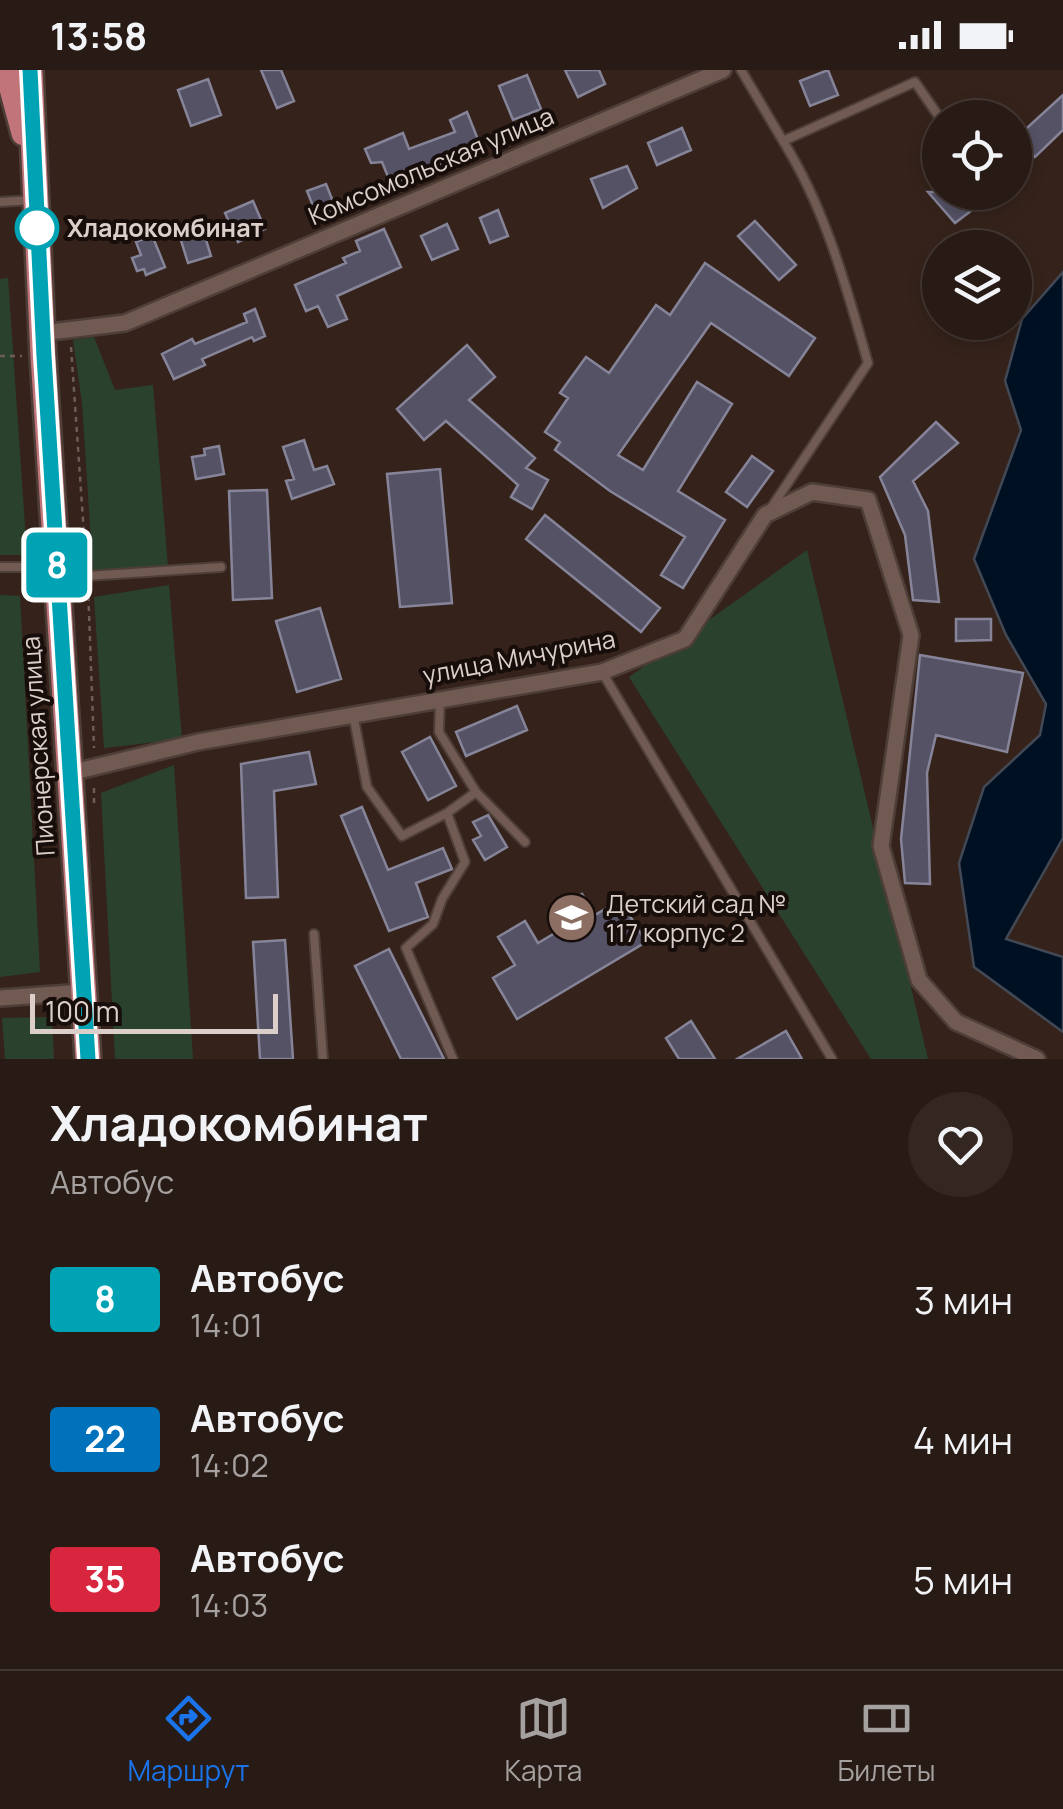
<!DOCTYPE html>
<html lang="ru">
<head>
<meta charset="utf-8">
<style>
  :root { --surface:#281a14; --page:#342722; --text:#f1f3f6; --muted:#a5a1a0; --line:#443834; --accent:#1a73e8 }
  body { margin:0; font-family:Manrope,sans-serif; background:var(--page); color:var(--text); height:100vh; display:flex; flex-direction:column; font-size:38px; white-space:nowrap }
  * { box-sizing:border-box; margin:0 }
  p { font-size:32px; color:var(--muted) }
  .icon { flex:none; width:55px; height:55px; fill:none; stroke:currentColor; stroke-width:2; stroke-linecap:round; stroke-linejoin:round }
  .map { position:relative; height:989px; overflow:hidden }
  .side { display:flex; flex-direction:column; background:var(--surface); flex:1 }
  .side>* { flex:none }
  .badge { padding:0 20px; border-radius:8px; font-size:35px; line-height:65px }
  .tools { position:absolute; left:922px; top:30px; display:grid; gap:20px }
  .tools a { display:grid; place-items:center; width:110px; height:110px; border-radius:50%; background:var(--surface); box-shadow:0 5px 15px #0003,0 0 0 2px var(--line); font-size:50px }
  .scale { position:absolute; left:30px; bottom:25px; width:248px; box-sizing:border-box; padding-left:10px; border:5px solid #dccfca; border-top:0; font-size:28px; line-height:35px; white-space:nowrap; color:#dccfca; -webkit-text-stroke:8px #170e0b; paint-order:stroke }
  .map>.badge { position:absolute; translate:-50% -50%; box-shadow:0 0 0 5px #fff }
  .round { display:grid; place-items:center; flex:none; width:105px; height:105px; border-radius:52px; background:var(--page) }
  .summary { display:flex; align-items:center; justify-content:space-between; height:170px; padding:0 50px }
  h1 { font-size:48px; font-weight:700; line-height:75px }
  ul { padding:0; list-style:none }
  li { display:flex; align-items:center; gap:30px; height:140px; padding:0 50px }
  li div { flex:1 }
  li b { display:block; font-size:38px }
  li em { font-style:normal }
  li .badge { min-width:110px; font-weight:700; text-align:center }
  .status { display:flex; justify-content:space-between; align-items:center; height:70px; padding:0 50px; background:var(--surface); direction:ltr }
  .status svg { height:28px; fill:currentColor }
  .menu { display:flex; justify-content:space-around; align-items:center; height:140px; border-top:2px solid var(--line); background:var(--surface); font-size:28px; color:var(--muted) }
  .menu a { display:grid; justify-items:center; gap:5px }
  .menu .active { color:var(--accent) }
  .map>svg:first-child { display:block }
  .green { fill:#2a422d }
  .water { fill:#001023; stroke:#424955; stroke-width:2.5 }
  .building { fill:#555266; stroke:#868499; stroke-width:2.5 }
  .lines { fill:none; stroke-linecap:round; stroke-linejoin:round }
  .lane-casing { stroke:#4e3e38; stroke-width:12 }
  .street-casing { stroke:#4e3e38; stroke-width:20 }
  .primary-casing { stroke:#4e3e38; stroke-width:30 }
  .path { stroke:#6d5d56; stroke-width:2.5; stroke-dasharray:5 5; stroke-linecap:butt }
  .lane { stroke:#705a51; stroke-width:8 }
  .street { stroke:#705a51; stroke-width:15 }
  .primary { stroke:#c1757a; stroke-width:25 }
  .line-casing { stroke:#fff; stroke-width:22 }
  .line { stroke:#00a3b4; stroke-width:15 }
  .stop-dot { fill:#fff; stroke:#00a3b4; stroke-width:5 }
  .labels { text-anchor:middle; stroke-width:8; stroke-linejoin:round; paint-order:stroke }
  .street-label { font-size:25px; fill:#dccfca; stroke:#170e0b }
  .stop-label { font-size:25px; font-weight:bold; fill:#dccfca; stroke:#170e0b; text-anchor:start }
  .poi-label { font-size:25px; fill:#dccfca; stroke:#170e0b; text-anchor:start }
</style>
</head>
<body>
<div class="status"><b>13:58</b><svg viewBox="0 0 49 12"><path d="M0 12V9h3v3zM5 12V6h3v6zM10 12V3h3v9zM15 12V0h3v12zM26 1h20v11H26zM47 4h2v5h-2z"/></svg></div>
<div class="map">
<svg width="1063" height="989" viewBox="0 0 1063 989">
  <rect width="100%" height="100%" fill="#35231b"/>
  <path class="green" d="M8 208 27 485H0V209Z
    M94 267 115 320 153 315 168 497 93 501 82 333 73 270Z
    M807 480 928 989H871L629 607Z
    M169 515 182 669 104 678 94 527Z
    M0 525 20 526 40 902 0 907Z
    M174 695 193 989H115L101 723Z
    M52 947 54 989H5L2 948Z"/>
  <path class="water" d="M1063 202V768L1006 869 1063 887V962L974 897 959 793 984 717 1040 665 1046 634 1006 565 974 489 1021 360 1005 311 1022 249Z"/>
  <path class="building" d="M261 0H281L294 31 277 38Z
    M565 0H599L605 14 578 27Z
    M828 0 838 25 810 36 800 11Z
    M527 5 541 39 513 50 499 16Z
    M208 9 221 45 191 56 178 20Z
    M1063 25V60L1035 87 1017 67Z
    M467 42 481 77 391 114 382 92 371 93 365 79 403 63 409 79 455 62 450 50Z
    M682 58 691 80 657 95 648 73Z
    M627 96 637 118 603 138 591 109Z
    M326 114 336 139 317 146 307 121Z
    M928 122H996L955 153Z
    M253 131 265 159 238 172 225 143Z
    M498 140 508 166 490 173 480 148Z
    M755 151 796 195 779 210 738 166Z
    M447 154 458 179 432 190 421 166Z
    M202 157 211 186 188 193 179 164Z
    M384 159 401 197 337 226 347 249 328 257 318 236 306 241 295 215 346 193 343 188 360 181 356 171Z
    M152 165 165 197 146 205 144 199 137 201 132 188 141 185 136 172Z
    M705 193 815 268 789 306 711 253 618 385 643 400 697 312 732 334 678 421 725 450 683 518 661 505 685 467 610 421 555 380 560 372 545 362 568 328 560 323 586 287 609 303 656 235 670 245Z
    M255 239 265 266 254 271 252 267 202 289 205 295 174 309 162 284 192 269 195 274 247 252 244 244Z
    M467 275 495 307 469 330 535 388 526 398 548 410 532 439 511 427 518 415 446 351 424 370 397 339Z
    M936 352 958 373 913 411 928 441 939 532 913 530 905 465 880 407Z
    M304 370 314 400 327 396 334 414 292 429 286 411 294 409 283 377Z
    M219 376 224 404 196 409 192 387 205 385 204 379Z
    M752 386 773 401 747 437 726 422Z
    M440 399 452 533 400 537 387 404Z
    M267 420 272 528 233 530 229 421Z
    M545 445 660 538 641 562 526 469Z
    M320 538 341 609 297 622 276 551Z
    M956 549H991V570L956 571Z
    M920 585 1023 603 1007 682 936 665 927 703 930 814 905 813 901 769Z
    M517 636 527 660 466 686 456 662Z
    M430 667 456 716 428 730 402 682Z
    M309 682 316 714 274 721 278 827 246 828 241 694Z
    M362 737 388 800 443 778 452 799 416 813 428 847 389 861 341 746Z
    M488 745 507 777 485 790 473 770 481 766 473 752Z
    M582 824 595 845 620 830 646 872 517 949 493 908 515 895 498 867 525 851 538 873 565 857 554 840Z
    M285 870 293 989H260L253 872Z
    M389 879 444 989H401L355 896Z
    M691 951 715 989H679L666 968Z
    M786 961 802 989H737Z"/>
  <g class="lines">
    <defs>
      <path id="lane" d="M741 0 783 71 915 12 940 48
        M0 132 32 130
        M771 438 868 293C846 216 826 140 783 71
        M0 497H57L87 506 221 497
        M602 602 832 989
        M440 628 439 662 476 722 447 743
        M353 644 367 717 402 766 447 743 465 792 442 829 433 854 406 878 453 989
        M476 722 525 772
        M314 864 323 989"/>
      <path id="street" d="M42 263 125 253 723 0
        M70 703 198 672 602 602 685 569 765 445 812 422 868 430 911 565 881 776 919 910 956 952 1037 989
        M0 928 84 922"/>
      <path id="primary" d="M7 0 24 63
        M30 0 43 286 88 989"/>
    </defs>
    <use href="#lane" class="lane-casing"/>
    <use href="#street" class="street-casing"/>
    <use href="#primary" class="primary-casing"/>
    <path class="path" d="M71 277 86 493
      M0 286H22
      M88 516 94 678
      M94 733V716"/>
    <use href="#lane" class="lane"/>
    <use href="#street" class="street"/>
    <use href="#primary" class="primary"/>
  </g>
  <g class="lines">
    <defs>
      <path id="line" d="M30 0 44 286 88 989"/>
    </defs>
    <use href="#line" class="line-casing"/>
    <use href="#line" class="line"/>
  </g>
  <defs>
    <symbol id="school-disc" viewBox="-11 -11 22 22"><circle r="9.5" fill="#8d6e63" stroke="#170e0b"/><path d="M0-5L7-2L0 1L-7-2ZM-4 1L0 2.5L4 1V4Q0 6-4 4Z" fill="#fff"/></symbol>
  </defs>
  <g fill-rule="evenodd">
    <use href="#school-disc" x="544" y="820" width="55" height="55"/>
  </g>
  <circle class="stop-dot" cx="37" cy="158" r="20"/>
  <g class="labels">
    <g class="street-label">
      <text transform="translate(431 96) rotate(-23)" y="9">Комсомольская улица</text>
      <text transform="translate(519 587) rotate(-11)" y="9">улица Мичурина</text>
      <text transform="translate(38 676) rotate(-94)" y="9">Пионерская улица</text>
    </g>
    <g class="stop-label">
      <text x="67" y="167">Хладокомбинат</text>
    </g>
    <g class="poi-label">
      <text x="606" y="843">Детский сад №<tspan x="606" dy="29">117 корпус 2</tspan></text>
    </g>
  </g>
</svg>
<div class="tools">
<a><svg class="icon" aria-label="locate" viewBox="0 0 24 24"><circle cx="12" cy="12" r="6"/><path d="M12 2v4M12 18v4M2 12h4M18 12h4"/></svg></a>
<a><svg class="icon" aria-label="layers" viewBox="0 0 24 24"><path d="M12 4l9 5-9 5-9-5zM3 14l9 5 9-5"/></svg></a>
</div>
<div class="scale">100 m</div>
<b class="badge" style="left:57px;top:495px;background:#00a3b4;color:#fff">8</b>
</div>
<section class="side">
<div class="summary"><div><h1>Хладокомбинат</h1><p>Автобус</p></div><a class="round"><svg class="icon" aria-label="heart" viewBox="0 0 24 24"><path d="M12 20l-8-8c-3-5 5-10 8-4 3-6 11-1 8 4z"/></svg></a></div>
<ul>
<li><span class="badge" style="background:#00a3b4;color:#fff">8</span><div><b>Автобус</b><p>14:01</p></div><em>3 мин</em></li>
<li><span class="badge" style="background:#0072bc;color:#fff">22</span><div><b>Автобус</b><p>14:02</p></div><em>4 мин</em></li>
<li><span class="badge" style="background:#d7263d;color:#fff">35</span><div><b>Автобус</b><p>14:03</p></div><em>5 мин</em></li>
</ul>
</section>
<nav class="menu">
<a class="active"><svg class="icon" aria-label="directions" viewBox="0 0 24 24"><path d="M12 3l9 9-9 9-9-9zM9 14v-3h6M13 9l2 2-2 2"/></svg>Маршрут</a>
<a><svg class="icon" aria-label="map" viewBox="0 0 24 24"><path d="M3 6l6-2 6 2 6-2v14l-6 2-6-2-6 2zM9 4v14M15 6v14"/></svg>Карта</a>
<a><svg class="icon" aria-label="tickets" viewBox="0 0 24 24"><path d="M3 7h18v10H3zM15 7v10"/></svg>Билеты</a>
</nav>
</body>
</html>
